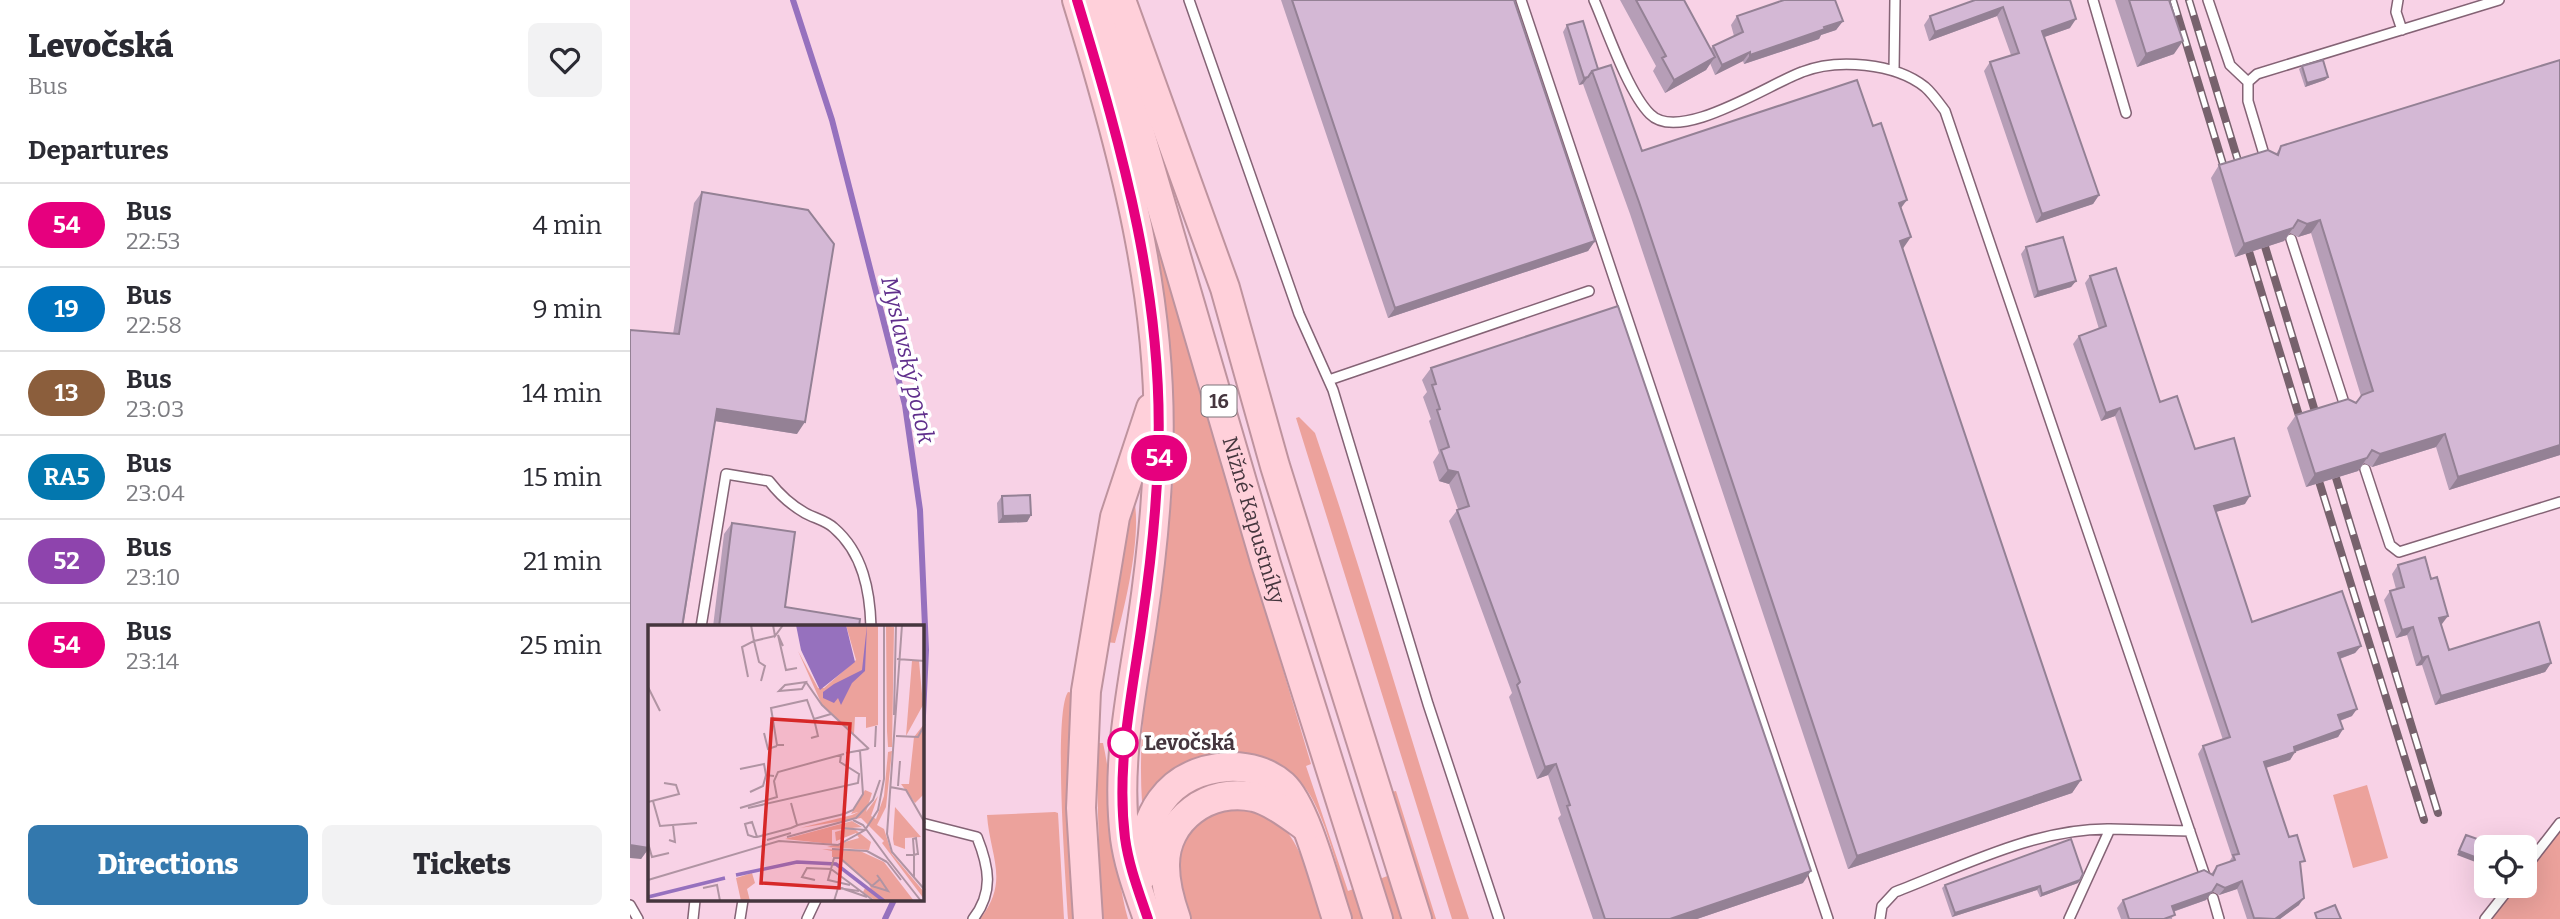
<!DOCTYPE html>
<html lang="en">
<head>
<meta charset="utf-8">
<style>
  :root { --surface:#fff; --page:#f2f2f3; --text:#2b2b33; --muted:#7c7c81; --line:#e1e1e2; --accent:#3378ad }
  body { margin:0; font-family:Bitter,serif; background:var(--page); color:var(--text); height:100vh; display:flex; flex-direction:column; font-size:26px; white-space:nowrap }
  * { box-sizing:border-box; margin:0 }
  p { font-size:23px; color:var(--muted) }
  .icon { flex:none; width:38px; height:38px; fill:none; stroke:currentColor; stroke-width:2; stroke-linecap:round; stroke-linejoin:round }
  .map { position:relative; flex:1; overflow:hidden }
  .details { display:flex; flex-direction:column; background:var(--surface); width:630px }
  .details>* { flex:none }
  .badge { padding:0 14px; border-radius:23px; font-size:24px; line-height:46px }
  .fabs { position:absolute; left:1844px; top:835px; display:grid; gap:14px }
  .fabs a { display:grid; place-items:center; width:63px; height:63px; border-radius:10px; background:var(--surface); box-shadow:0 7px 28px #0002; font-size:35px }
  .map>.badge { position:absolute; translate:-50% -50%; box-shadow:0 0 0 4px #fff }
  h2 { padding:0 28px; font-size:26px; line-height:63px }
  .round { display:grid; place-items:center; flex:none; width:74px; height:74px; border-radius:10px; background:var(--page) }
  .head { display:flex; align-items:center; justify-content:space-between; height:119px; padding:0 28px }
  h1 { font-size:33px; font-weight:800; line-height:52px }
  .cta { display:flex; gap:14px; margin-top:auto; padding:14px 28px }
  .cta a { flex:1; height:80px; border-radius:10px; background:var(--accent); color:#fff; font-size:28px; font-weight:800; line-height:80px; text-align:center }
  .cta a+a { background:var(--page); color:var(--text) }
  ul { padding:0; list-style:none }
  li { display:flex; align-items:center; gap:21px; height:84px; padding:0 28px; border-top:2px solid var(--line) }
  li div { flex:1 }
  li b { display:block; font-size:26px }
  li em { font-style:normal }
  li .badge { min-width:77px; font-weight:700; text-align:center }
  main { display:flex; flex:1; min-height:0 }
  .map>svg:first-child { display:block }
  .green { fill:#eca29c }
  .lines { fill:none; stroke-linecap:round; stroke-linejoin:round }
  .stream { stroke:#9671be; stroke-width:6 }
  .service-casing { stroke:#846375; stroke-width:12 }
  .trunk-casing { stroke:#be939e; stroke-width:32 }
  .service { stroke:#fff; stroke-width:9 }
  .trunk { stroke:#ffd0da; stroke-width:28 }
  .rail-casing { stroke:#77626d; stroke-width:8 }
  .rail { stroke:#fff; stroke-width:5; stroke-dasharray:16; stroke-linecap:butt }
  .wall { fill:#b69eb7 }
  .shaded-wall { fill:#948195 }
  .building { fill:#d4b8d5; stroke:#948195; stroke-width:2 }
  .line-casing { stroke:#fff; stroke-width:16 }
  .line { stroke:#e6007e; stroke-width:10 }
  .stop-dot { fill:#fff; stroke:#e6007e; stroke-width:3.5 }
  .labels { text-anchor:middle; stroke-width:7; stroke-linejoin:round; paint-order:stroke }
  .shield { fill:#fff; stroke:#7d7278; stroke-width:2 }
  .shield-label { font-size:19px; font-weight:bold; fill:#45363e }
  .street-label { font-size:21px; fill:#45363e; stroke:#fff }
  .stop-label { font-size:21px; font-weight:bold; fill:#45363e; stroke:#fff; text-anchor:start }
  .water-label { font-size:23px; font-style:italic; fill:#602f8c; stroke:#fff }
  .inset-river { fill:none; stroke:#9671be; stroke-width:3.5 }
  .inset-road { fill:none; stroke:#b094a3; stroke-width:2 }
  .view { fill:#d62828; fill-opacity:0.15; stroke:#d62828; stroke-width:3.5 }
  .inset-edge { fill:none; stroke:#45363e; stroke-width:3.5 }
</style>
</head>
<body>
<main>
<section class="details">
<div class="head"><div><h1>Levočská</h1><p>Bus</p></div><a class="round"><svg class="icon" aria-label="heart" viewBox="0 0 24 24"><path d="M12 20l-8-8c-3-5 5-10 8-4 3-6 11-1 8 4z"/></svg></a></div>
<h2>Departures</h2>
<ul>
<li><span class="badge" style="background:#e6007e;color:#fff">54</span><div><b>Bus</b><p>22:53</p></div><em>4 min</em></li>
<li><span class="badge" style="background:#0072bc;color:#fff">19</span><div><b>Bus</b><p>22:58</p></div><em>9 min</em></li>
<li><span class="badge" style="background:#8b5e3c;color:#fff">13</span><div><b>Bus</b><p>23:03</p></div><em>14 min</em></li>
<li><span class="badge" style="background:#0377ae;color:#fff">RA5</span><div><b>Bus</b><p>23:04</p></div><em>15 min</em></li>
<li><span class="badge" style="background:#8e44ad;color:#fff">52</span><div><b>Bus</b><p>23:10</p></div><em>21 min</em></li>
<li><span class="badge" style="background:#e6007e;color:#fff">54</span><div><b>Bus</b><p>23:14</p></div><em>25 min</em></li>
</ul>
<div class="cta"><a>Directions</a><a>Tickets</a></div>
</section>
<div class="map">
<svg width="1930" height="919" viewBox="0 0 1930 919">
  <rect width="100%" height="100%" fill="#f8d2e6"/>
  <path class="green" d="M526 252H529L681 764 676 766 718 891 760 875 773 919H722C711 884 695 807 671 783 660 772 646 767 634 760L512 802C505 694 536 586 543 479 547 402 540 327 526 252Z
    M669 417 685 433C740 594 785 758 839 919H822L666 418Z
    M504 499C512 535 495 607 485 643L476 642Z
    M438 692 443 693 438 809 445 919H438C436 883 423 714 438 692Z
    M466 743H473C486 801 482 861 498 919H471Z
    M1737 785 1758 858 1723 868 1703 795Z
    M766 791 806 919H799L761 792Z
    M596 807C604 808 615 806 623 809 670 821 679 880 691 919H561C551 891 535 850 562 825 570 818 586 813 596 807Z
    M425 812 428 813 434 919H350C380 881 360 857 357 815Z
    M1930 823V919H1856L1882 886H1895V868Z"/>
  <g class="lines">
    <path class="stream" d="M163 0 202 120 275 405 290 510 296 650 292 737
      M255 919 264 900"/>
    <defs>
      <path id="service" d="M559 0 669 314 703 390 798 704 869 919
        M891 0 1198 919
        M964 0C977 30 998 92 1020 114 1049 144 1139 84 1172 72 1207 58 1265 63 1295 87 1302 93 1309 103 1315 111L1575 876
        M1463 0 1496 113
        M1578 0 1600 65 1618 82
        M1768 0 1766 12 1772 30
        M1264 71 1265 0
        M1636 161 1618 101V82L1627 74 1869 0
        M1661 239 1716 409
        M699 380 959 291
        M1735 469 1760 545 1769 552 1930 502
        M71 627 96 474 139 481C149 494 161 505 175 513 184 518 197 521 204 528 233 553 240 591 241 627
        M292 823 347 837C359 867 364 892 343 919
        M1895 868 1930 823
        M1583 898 1589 919
        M0 905 8 919
        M63 919 65 900
        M110 919 113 900
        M177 919 186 900
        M1250 919 1252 906 1265 892C1333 866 1406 828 1480 829
        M1439 919 1480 829 1560 831
        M1855 919 1881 886"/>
      <g id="trunk">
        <path d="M447 0C493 150 535 302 528 460 526 515 520 569 512 623 501 696 486 764 495 838 499 867 509 892 518 919"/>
        <path id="s1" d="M471 0 636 564 748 919"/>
        <path d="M491 0 595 288 645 466 787 919"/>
        <path d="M513 875C510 817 536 771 598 767 618 766 638 772 653 785 676 806 696 887 707 919"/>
        <path d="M458 919 451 808 456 691 485 517 521 408"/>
        <path d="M546 919C540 902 535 884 535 866 534 819 580 787 624 797 643 802 660 816 676 827"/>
      </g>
    </defs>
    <use href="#service" class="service-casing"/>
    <use href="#trunk" class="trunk-casing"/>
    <use href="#service" class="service"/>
    <use href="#trunk" class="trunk"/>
    <defs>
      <path id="rail" d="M1543 0 1599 184
        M1559 0 1613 177
        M1630 230 1690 428
        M1614 235 1674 432
        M1700 458 1808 813
        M1684 465 1794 820"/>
    </defs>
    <use href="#rail" class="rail-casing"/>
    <use href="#rail" class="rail"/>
  </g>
  <path class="wall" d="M651 0H884L965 241 958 251 758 318Z
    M990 0H1054L1080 49 1083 46 1104 36 1101 25 1107 16 1213 21 1206 30 1191 35 1189 39 1114 64 1113 61 1085 75 1080 63 1076 70 1035 93 1023 71 1026 66Z
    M1440 0V28L1414 37 1469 195 1463 204 1406 223 1354 71 1360 62 1381 55 1367 16 1299 41 1294 25 1300 16Z
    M1485 0H1539L1544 54 1507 67Z
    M937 25 968 69 1012 151 1271 208 1272 249 1451 780 1442 793 1218 869 1000 214 953 84 949 85 933 32Z
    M1672 66 1698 77 1695 80 1675 87 1669 69Z
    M1651 146 1930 455 1819 490 1806 447 1742 467 1734 463 1728 471 1676 487 1657 428 1666 415 1726 403 1731 396 1681 233 1668 237 1660 233 1654 241 1605 257 1581 178 1589 165 1646 154Z
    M72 192 167 434 85 421 19 848 11 859 43 334 64 203Z
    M1396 247 1446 281 1441 287 1404 298 1391 254Z
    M1460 276 1530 402 1565 449 1615 504 1586 512 1622 622 1731 646 1725 653 1710 659 1722 716 1710 721 1713 729 1708 737 1665 752 1660 760 1636 768 1659 837 1671 867 1669 905 1650 919H1617L1607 889 1589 895 1582 891 1576 900 1543 912 1542 919H1491L1487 908 1493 900 1581 874 1587 866 1599 862 1602 857 1568 754 1573 746 1593 740 1485 416 1471 421 1443 344 1449 336 1469 329 1455 283Z
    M801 368 1173 883 1067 919H963L928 818 931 815 918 775 907 779 879 697 882 693 819 521 828 509 819 484 809 481 803 462 809 453 799 421 801 419 793 397 797 392 792 380Z
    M372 496 401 515 397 522 368 523 367 503Z
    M102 523 155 607 229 627H83L94 534Z
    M1768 565 1812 624 1811 625 1819 650 1921 663 1915 672 1805 705 1792 665 1786 666 1777 635 1766 638 1754 600 1760 591 1766 589 1762 574Z
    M1450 880 1448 883 1410 897 1407 890 1322 917 1312 888 1315 885Z"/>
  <path class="shaded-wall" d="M1373 7 1367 16 1299 41 1305 32Z
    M1446 19 1440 28 1406 40 1412 31Z
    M1213 21 1206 30 1191 35 1189 39 1114 64 1120 55Z
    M1553 41 1544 54 1507 67 1516 54Z
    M1120 52 1113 61 1085 75 1092 65Z
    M1085 57 1076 70 1035 93 1044 80Z
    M958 77 953 84 949 85 954 78Z
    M1698 77 1695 80 1675 87 1677 83Z
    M1469 195 1463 204 1406 223 1412 214Z
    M1277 200 1268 212 1269 203Z
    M1690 220 1681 233 1668 237 1677 224Z
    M1663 228 1654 241 1605 257 1614 244Z
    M1281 237 1272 250 1270 241Z
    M965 241 958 251 758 318 765 308Z
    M1446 281 1441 287 1404 298 1408 292Z
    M1490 408 1485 416 1471 421 1476 413Z
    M87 409 175 422 167 434 78 420Z
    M1815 434 1806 447 1742 467 1750 454Z
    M1930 445V455L1819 490 1828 477Z
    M1737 458 1728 471 1676 487 1685 474Z
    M818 470 828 472 819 484 809 481Z
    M1620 496 1615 504 1578 514 1584 506Z
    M401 515 397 522 368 523 373 516Z
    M1818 616 1812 624 1803 627 1809 618Z
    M1783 627 1777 635 1766 638 1772 630Z
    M1731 646 1725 653 1703 661 1708 653Z
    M1798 656 1792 665 1786 666 1792 658Z
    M1921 663 1915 672 1805 705 1811 696Z
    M1727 709 1722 716 1703 723 1708 715Z
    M1713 729 1708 737 1658 754 1664 747Z
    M1665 752 1660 760 1629 770 1634 762Z
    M926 764 918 775 907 779 915 767Z
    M1451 780 1442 793 1218 869 1227 856Z
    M0 845 19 848 11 859 0 858Z
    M1829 851 1850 859 1848 863 1827 855Z
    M1181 871 1173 883 1067 919H1040Z
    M1450 880 1448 883 1410 897 1412 894Z
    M1612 881 1607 889 1589 895 1595 888Z
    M1410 886 1407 890 1322 917 1325 913Z
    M1582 892 1576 900 1536 914 1542 906Z
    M1674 898 1669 905 1650 919H1645Z"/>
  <path class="building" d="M662 0H884L965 241 765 308Z
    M1006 0H1054L1085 57 1044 80 1032 58 1036 56Z
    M1154 0H1205L1213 21 1194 27 1195 29 1120 55V52L1092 65 1083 46 1113 32 1107 16Z
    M1345 0H1440L1446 19 1412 31 1469 195 1412 214 1360 62 1389 53 1373 7 1305 32 1300 16Z
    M1499 0H1539L1553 41 1516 54Z
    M953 21 968 69 962 71 958 77 954 78 937 25Z
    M1693 60 1698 77 1677 83 1672 66Z
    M1930 60V445L1828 477 1815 434 1750 454 1742 450 1737 458 1685 474 1666 415 1718 399 1726 403 1732 395 1743 391 1690 220 1677 224 1668 220 1663 228 1614 244 1589 165 1638 150 1648 155 1651 146Z
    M981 65 1012 151 1227 80 1243 126 1251 123 1277 200 1269 203 1281 237 1270 241 1451 780 1227 856 1009 202 962 71Z
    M72 192 178 210 204 244 175 422 87 409 52 627H19V848L0 845V330L49 334Z
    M1433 237 1446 281 1408 292 1396 247Z
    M1486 268 1530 402 1547 396 1565 449 1604 438 1620 496 1584 506 1622 622 1712 591 1731 646 1708 653 1727 709 1708 715 1713 729 1664 747 1665 752 1634 762 1659 837 1667 835 1675 861 1670 862 1674 898 1645 919 1624 918 1612 881 1595 888 1587 884 1582 892 1542 906 1545 915 1534 919H1499L1493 900 1574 870 1583 875 1587 866 1605 860 1603 855 1609 854 1573 746 1600 737 1490 408 1476 413 1449 336 1476 326 1460 276Z
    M988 306 1181 871 1040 919H975L937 806 940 805 926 764 915 767 887 685 890 682 827 510 839 506 828 472 818 470 811 450 819 447 807 410 810 409 802 385 806 384 801 368Z
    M400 495 401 515 373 516 372 496Z
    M102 523 165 532 155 607 230 619 229 627H89Z
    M1795 557 1801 579 1807 577 1818 616 1809 618 1819 650 1909 622 1921 663 1811 696 1798 656 1792 658 1783 627 1772 630 1760 591 1774 587 1768 565Z
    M1836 835 1856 842 1850 859 1829 851Z
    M1441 839 1453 874 1450 880 1412 894 1410 886 1325 913 1315 885Z
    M1705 905 1711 919H1687L1685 913Z"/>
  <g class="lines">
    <defs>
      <path id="line" d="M447 0C493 151 535 301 528 460 526 515 520 569 512 623 502 696 486 764 495 838 499 867 509 892 518 919"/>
    </defs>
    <use href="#line" class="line-casing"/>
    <use href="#line" class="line"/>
  </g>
  <circle class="stop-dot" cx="493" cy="743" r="14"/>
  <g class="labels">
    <rect class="shield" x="571.5" y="385.5" width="35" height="31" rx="5"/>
    <g class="shield-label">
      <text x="589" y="408">16</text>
    </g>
    <g class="street-label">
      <text dy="7" stroke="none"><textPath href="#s1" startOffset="542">Nižné Kapustníky</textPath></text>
    </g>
    <g class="stop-label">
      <text x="514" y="750">Levočská</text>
    </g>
    <g class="water-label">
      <text transform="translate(278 360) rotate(77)" y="8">Myslavský potok</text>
    </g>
  </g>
  <g transform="translate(18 625)">
    <rect width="276" height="276" fill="#f8d2e6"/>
    <path d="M198 0H230V100L218 103V92H207L206 109 174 80 150 26 170 63H176L208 35ZM238 0 246 2 244 122H240L239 106ZM264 36H271L275 80 258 111ZM276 99V169L267 178 253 159H261L266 112ZM244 126 238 182 229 200 236 204 244 229 276 267V274L234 218 236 216 213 193 152 203 204 190 210 187 203 189 217 165 224 168 218 187 230 171 223 191 228 194 236 171 240 127ZM247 182 273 212 257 213V224L246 220 245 214ZM204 196 214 202 184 205V219L137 214ZM204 202 223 217 221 225 179 222 211 213 208 208 188 216 187 207ZM174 224 212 226 236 237 266 276H228L215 267 218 261 223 264 221 259 189 232H184V226ZM104 248 107 258 99 264 102 276H93L88 253Z" fill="#eca29c"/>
    <path d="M148 0H198L207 37 172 65 153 25ZM219 0 217 46 204 58 193 80 190 73 186 78 175 73V67L186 59 214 45Z" fill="#9671be"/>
    <path class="inset-river" d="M88 250 149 237 188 239 236 276M0 272 77 253"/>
    <path class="inset-road" d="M125 0 127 11 135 0M254 0 239 209 244 227 277 265M135 21 130 10 138 45 149 43M249 34 277 36M100 52 94 22 106 16 103 0M113 56 117 41 111 37 106 16 127 11M158 57 174 80 221 124M158 57 154 64 131 66 137 60ZM0 62 12 86M246 90 248 0M116 108 120 124 129 121M248 111 270 112 277 99M163 113 170 111 166 94M136 120H129L123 83 159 75 166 94 183 89M227 122 228 101M198 128 220 124M92 144 116 139 118 150M250 161 252 136M242 162 258 165 277 198M102 167 115 161 118 150 126 151M5 176 12 201 49 198M0 177 31 169 28 160 16 158M143 178 149 200M92 183 129 172 126 156 130 147 196 129M100 183 210 158 211 149 192 137 193 130M205 195 215 200 240 234M194 203 217 205M109 212 104 197 97 199 100 210 106 212H109L143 203 150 200 196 189 205 185 215 169 212 126M139 212 208 193 225 175 232 155M21 215 27 217 25 200M119 215 143 208M0 218 4 232 21 228M184 224 219 226 239 237M258 230H266L269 229H270L268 213 265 214 266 228V253M240 234 273 276M239 237 253 255M0 255 131 216 190 220 217 205 230 185 236 154V0M167 255 154 252 159 243 183 244 226 276M202 260 180 255 186 233H192L224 261 232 254 229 250M224 261 240 266 232 254M55 263 69 260 72 276M193 263 219 272M186 276 190 263 211 266"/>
    <path class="view" d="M124 94 202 99 191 263 113 258Z"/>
    <rect width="276" height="276" class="inset-edge"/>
  </g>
</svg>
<div class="fabs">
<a><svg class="icon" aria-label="locate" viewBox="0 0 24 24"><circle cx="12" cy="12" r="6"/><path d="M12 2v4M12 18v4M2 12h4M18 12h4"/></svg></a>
</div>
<b class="badge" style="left:529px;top:458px;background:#e6007e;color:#fff">54</b>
</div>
</main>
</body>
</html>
